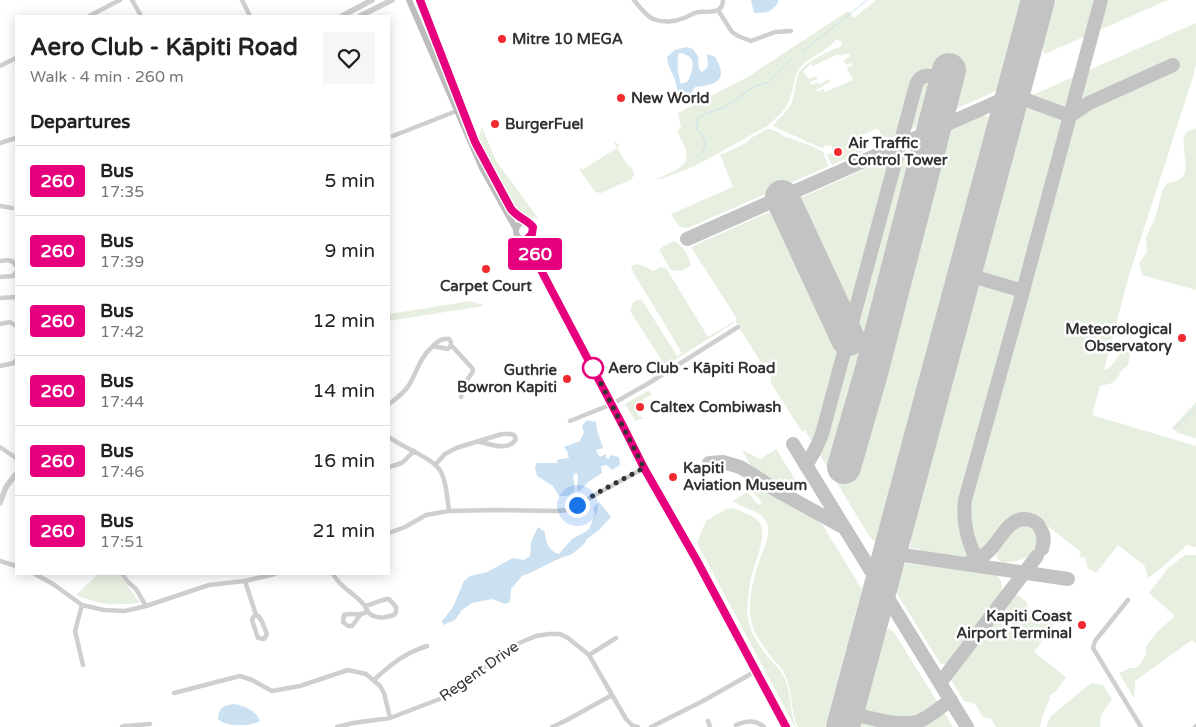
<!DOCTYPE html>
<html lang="en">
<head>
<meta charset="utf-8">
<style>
  :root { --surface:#fff; --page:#f6f6f6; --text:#222; --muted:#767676; --line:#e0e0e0 }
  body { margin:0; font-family:"Varela Round",sans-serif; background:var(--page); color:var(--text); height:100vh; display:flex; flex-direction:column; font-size:19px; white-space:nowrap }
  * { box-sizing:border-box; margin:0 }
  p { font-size:16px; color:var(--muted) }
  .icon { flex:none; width:28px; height:28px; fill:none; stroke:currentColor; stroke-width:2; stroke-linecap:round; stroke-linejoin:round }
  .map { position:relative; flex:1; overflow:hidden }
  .drawer { position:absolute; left:15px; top:15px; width:375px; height:560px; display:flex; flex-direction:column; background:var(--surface); border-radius:0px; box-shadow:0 2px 12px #0003 }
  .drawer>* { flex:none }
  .badge { padding:0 10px; border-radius:4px; font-size:18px; line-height:32px }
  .you { position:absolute; width:25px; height:25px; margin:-12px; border:4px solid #fff; border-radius:50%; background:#1a73e8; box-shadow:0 0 0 8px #1a73e833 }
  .map>.badge { position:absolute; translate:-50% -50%; box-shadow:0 0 0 2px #fff }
  h2 { padding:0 15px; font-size:19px; line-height:45px }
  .round { display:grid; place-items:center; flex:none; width:52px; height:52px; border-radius:0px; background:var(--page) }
  .head { display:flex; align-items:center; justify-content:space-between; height:85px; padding:0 15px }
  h1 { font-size:24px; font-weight:700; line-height:38px }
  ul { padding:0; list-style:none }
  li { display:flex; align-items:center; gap:15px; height:70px; padding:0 15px; border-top:1px solid var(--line) }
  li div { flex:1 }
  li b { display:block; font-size:19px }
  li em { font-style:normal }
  li .badge { min-width:55px; font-weight:700; text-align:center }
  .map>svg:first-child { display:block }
  .green { fill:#e7efe0; fill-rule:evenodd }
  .water { fill:#cbe0f0; fill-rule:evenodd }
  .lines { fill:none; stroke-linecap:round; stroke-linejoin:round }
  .stream { stroke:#cbe0f0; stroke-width:1 }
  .taxiway { stroke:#c3c3c3; stroke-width:14 }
  .runway { stroke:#c3c3c3; stroke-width:34 }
  .minor { stroke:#cfcfcf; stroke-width:4.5 }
  .tertiary { stroke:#cfcfcf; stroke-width:5.5 }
  .secondary { stroke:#bcbcbc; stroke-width:6 }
  .line-casing { stroke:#fff; stroke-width:11 }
  .line { stroke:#e6007e; stroke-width:8 }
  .walk { stroke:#323232; stroke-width:5; stroke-dasharray:0 9 }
  .poi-dot { fill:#f32a2f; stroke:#fff; stroke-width:2 }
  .stop-dot { fill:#fff; stroke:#e6007e; stroke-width:2.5 }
  .labels { text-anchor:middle; stroke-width:5; stroke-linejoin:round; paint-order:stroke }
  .poi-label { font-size:15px; font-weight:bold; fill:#323232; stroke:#fff; text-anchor:start }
  .stop-label { font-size:15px; font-weight:bold; fill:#323232; stroke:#fff; text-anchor:start }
  .street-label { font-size:15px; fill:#323232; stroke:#fff }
</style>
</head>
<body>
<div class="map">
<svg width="1196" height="727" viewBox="0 0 1196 727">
  <rect width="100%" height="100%" fill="#fff"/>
  <path class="green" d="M876 0H1021L996 91 884 141 878 128 858 137 864 151 832 165 826 154H831V152H835V155L842 157 843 154 841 153V148L836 147 835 151 832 150V146L825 145 824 148 819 147 773 126 775 123C782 116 791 108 793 98 796 90 795 78 800 71 808 61 828 51 840 47L842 43 841 41 836 40C832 43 829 47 824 50 816 56 806 60 799 69 794 76 794 86 791 95 788 108 777 118 767 126L697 165 664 178 655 180C684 166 697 165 677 132L681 127 678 113 746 78 848 11 854 18ZM848 53 850 56 843 61 846 65 852 63 853 65 847 68 853 80 825 92 823 89 817 92 816 90 830 82 829 79 820 84 818 82 812 85 810 82 817 79V76L809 79 803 71 811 64 813 66 838 54 840 56Z
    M1056 0H1168L1047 53 1044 54 1043 47Z
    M1196 23V64L1194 74 1130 272 1104 370C1115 367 1117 353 1128 348L1131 350 1128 365 1122 370 1116 380 1112 383 1100 386 1092 415 1196 446V547L1187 545 1158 571 1148 578 1146 570 1144 565 1118 545 1096 573 1088 568 1085 560 1086 559 1084 557 1082 558 1079 555 1081 552 1036 517C1026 512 1017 513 1008 520 994 537 986 553 963 558L921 551 920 549 910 548 911 541 910 540 1030 96Z
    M983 116H987L989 119 877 538 875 541H873L869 536 805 430 802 432 771 383V378L735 321 737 319 691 247Z
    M482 127 496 161 538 218C529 218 522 215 515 208L478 140Z
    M1196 128V290L1142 275V272L1139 264 1147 251 1146 238 1156 215 1162 192 1166 185C1170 182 1177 181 1180 179 1193 170 1178 145 1186 133 1188 130 1192 130 1196 128Z
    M767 129C777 129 781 136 789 138 801 142 812 146 823 152L829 166 688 228C678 229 676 221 671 214L733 187 720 155 746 143 751 138Z
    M616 142 619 147 617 148 629 167 630 166C634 171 636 176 630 180L601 193 595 192 579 169 581 168 582 170 617 148 614 143Z
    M674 241C684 246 688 255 691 265 683 271 682 272 671 270L659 250 664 246Z
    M636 264 644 266 653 271 660 267 666 268 708 337 733 322 734 323 668 364H664L630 311 633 303 637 300H642L677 356 682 353 633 272 631 266Z
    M470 301 479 304 482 303 483 306 389 321V314Z
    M649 390 652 395 643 399 636 409 638 415 644 418 635 421 625 404Z
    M1196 402V438L1178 433 1172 428Z
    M776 449 798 484 789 491 754 472 742 450 760 459Z
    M756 486C774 494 810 512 823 526L862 589 825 727H798C790 711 793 691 785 675 783 669 778 665 774 660 763 646 751 631 750 613 749 598 753 582 757 568 760 555 772 537 767 524 761 509 744 510 733 501L747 492 759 505 762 502 751 490Z
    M733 508C744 513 760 516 762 529 764 544 754 564 751 578 749 588 748 599 747 609 747 628 757 643 768 657 773 663 779 668 783 675 792 691 789 711 796 727H795L697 543 706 521 726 509Z
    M1024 523C1043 526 1040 546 1028 556 1023 561 1012 561 1005 563 984 559 1008 531 1016 525 1020 523 1020 524 1024 523Z
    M1185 555H1196V643L1192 640 1135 681 1134 698 1119 673 1130 668H1136L1141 663 1146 654V646L1159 630 1175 616 1149 593 1168 568Z
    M905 563 993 574C1002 576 1002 583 1002 592L952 660C949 664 945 666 940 663L896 592Z
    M98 574H119L140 603C113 605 102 606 76 595Z
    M1016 594 1027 602 1028 609 1044 620H1049L1052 621 1053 626 1045 635 1048 638 1047 640H1046L1044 639 1034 652 1066 677 1055 692 1049 696 1050 699 1042 717 1040 727H996L991 719 983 717 975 704 964 701 951 680 952 674 993 621 1005 608Z
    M889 628 894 632 953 727H860L886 631Z
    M1091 683 1103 685 1112 699 1101 715 1100 727H1046L1051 716Z"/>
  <path class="water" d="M751 0H778V3C770 13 766 13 754 13Z
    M686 47 693 49 698 56 699 69 702 72C711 67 707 63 707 54L715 57C721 67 726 80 711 84 706 86 700 86 695 87L689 96 684 99 679 97 675 80 668 64 667 57 675 50ZM679 53C698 55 694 70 687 82L681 84C678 75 676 62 679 53Z
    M587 420 596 422 597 430 603 448 596 450 598 454 600 457 606 454V458L609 459 611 455 619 457 620 465 612 470 607 465 601 466 602 473 588 482 580 491H577C577 484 579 478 577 473L574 474 573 478 574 481 575 491 568 496H559L553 486 537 476 535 467 537 463H557V460C561 458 564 460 569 457L567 451 564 447 580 441 584 432 582 426Z
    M599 502 611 517 599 530 587 539 584 544 572 554 556 560 532 572 522 576 511 589 510 602 505 604 492 599 472 603 462 610 455 620 443 625 442 621 453 607 464 581 470 576 487 572 513 558 524 560 530 556 531 542 538 527 545 532C545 541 549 552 559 554L572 539 585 532 589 529 595 514 593 508Z
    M234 704C245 706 255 710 260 721 249 727 226 727 218 719 219 707 223 706 234 704Z"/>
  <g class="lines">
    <path class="stream" d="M802 52 867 0
      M696 157C703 153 707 147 704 139 702 135 698 131 696 128L698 118 700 117 707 113 725 107 753 87 768 82 792 58
      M1175 428 1196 407"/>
    <path class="taxiway" d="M687 239 1013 95 1070 116 1089 103 1173 65
      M965 274 1023 291
      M793 444 967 727
      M709 463 723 462 740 467 752 474 774 489 843 527
      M806 466 816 448 822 434 916 85C922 70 934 77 946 80
      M889 553 1068 579
      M969 562C977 560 983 557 989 551 1001 539 1010 514 1030 520 1035 521 1039 525 1041 530 1045 536 1044 542 1042 549
      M979 566C969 543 962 526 965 500L1023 291 1101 0
      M940 683 1037 556
      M847 712C866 717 897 727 917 722 929 718 940 707 951 700"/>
    <path class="runway" d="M782 197 848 339
      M844 467 871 373 949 70
      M843 727 1038 0"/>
    <path class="minor" d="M132 0 141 16
      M242 0 250 16
      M634 0C640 7 645 15 653 19 663 23 675 22 684 18 689 16 693 13 698 12 704 11 712 13 718 10 721 8 723 4 723 0
      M718 10 732 32 738 36 751 41 775 32 791 31
      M89 16 120 0
      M0 66 16 58
      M393 136 459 110
      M0 143 16 138
      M0 206 12 208
      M0 261C7 260 13 259 16 266
      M0 277 13 276 16 272
      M0 298 16 297
      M0 324 10 322 16 326
      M451 345 473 369 472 373 464 384 461 397
      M0 366 14 363 16 360
      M389 404C396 399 404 393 409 385 417 372 420 357 432 347 437 342 441 338 449 339L451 342V345L448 349 433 346
      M570 421 612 404 649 383 738 327
      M389 437C401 447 434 458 441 472 447 483 447 498 449 511
      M0 447 16 458
      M435 465 445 454 456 448 502 434H510L514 435 516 439C508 452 491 444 479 442
      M389 467 402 463 414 451
      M389 533 405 527 426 515 449 511 497 510 557 511 568 510 644 468
      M0 561 16 566
      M35 574 53 584 82 605 104 610 125 611 146 606 209 585 245 581 275 574
      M122 574 128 582 136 589 146 606
      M333 574C341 589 354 592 364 605 368 610 367 614 374 616 380 619 387 617 394 615L396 612V607L389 599C380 599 373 605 365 606
      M245 581 256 615C262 617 264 628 267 634L264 639 258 638 252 620 253 617 256 615
      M1128 600 1095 641 1093 648 1141 727
      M82 605 75 631 83 665
      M361 614C355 615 350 613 344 615L343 622 348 626H352L361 614 367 612
      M589 655 616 638
      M374 680C391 664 405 653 427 646
      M174 693 240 676 252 680 272 691 300 686 348 670 366 674 380 686 384 693 390 718
      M708 721 710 727
      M736 725C746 721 755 719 764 727
      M122 727 124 726 150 724
      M337 727 353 723 390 718 445 697 467 683 496 657 512 646 536 636 549 634H560L568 638 589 655 626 719 633 726 638 727
      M552 727 567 720 612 695
      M651 727 703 701 756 671
      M1195 727 1196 726"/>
    <path class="tertiary" d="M342 16 372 0
      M360 16 392 0
      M0 503 6 487 16 474"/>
    <path class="secondary" d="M409 0 482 168 516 229
      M420 0 467 122
      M475 141 511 209 517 215 526 222
      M516 231a9 9 0 1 1 18 0a9 9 0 1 1-18 0Z
      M527 239 533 246 542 272 623 426 644 468 696 559 786 727"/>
  </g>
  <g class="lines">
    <defs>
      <path id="line" d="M420 0 475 142 511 209C518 218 528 220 533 227L532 234 527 239 533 246 542 272 623 426 644 468 696 559 786 727"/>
    </defs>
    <use href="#line" class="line-casing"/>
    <use href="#line" class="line"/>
    <path class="walk" d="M577 505 606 488 644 468 593 368"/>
  </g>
  <g class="poi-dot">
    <circle cx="502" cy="39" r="5"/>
    <circle cx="621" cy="98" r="5"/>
    <circle cx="495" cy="124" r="5"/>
    <circle cx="838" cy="152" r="5"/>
    <circle cx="486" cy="269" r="5"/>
    <circle cx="1182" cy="338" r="5"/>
    <circle cx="567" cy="379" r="5"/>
    <circle cx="640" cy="407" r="5"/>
    <circle cx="673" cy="477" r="5"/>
    <circle cx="1082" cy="625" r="5"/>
  </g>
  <circle class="stop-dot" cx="593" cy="368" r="10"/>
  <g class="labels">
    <g class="poi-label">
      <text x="512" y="44">Mitre 10 MEGA</text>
      <text x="631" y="103">New World</text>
      <text x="505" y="129">BurgerFuel</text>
      <text x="848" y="148">Air Traffic<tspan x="848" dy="17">Control Tower</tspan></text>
      <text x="486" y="291" text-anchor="middle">Carpet Court</text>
      <text x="1172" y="334" text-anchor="end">Meteorological<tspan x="1172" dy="17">Observatory</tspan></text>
      <text x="557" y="375" text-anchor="end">Guthrie<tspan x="557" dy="17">Bowron Kapiti</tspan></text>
      <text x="650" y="412">Caltex Combiwash</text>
      <text x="683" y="473">Kapiti<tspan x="683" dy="17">Aviation Museum</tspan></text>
      <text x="1072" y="621" text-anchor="end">Kapiti Coast<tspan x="1072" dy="17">Airport Terminal</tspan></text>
    </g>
    <g class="stop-label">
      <text x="608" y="373">Aero Club - Kāpiti Road</text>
    </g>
    <g class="street-label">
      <text transform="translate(479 671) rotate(-35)" y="5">Regent Drive</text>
    </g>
  </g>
</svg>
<div class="you" style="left:577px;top:505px"></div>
<b class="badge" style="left:535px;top:254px;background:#e6007e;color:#fff">260</b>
<section class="drawer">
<div class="head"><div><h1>Aero Club - Kāpiti Road</h1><p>Walk · 4 min · 260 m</p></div><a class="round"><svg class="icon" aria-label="heart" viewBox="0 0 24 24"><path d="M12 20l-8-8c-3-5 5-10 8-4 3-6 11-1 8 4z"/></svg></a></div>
<h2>Departures</h2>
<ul>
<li><span class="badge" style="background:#e6007e;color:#fff">260</span><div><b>Bus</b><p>17:35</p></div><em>5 min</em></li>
<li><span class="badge" style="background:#e6007e;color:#fff">260</span><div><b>Bus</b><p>17:39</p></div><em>9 min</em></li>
<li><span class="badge" style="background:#e6007e;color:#fff">260</span><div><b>Bus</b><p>17:42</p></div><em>12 min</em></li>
<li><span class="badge" style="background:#e6007e;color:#fff">260</span><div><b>Bus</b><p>17:44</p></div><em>14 min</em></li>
<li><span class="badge" style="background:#e6007e;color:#fff">260</span><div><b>Bus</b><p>17:46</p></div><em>16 min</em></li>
<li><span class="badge" style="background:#e6007e;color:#fff">260</span><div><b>Bus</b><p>17:51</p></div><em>21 min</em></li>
</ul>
</section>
</div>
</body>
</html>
